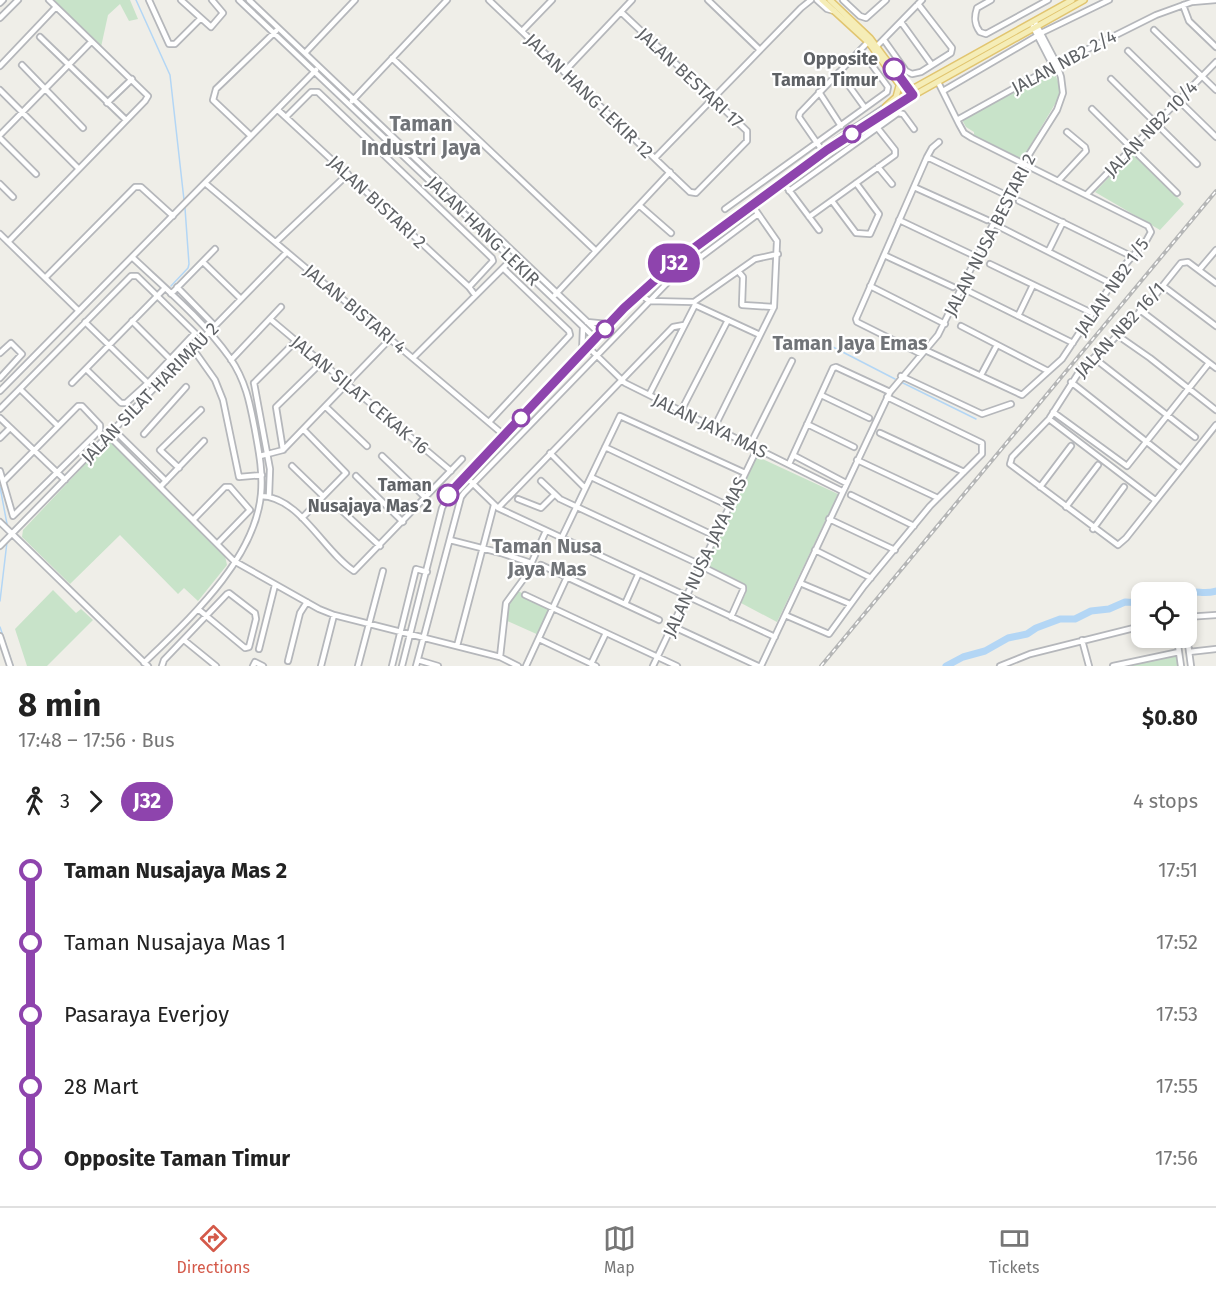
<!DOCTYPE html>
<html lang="en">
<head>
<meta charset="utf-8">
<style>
  :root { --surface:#fff; --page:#f6f6f6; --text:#222; --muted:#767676; --line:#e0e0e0; --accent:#d45949 }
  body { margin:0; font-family:"Fira Sans",sans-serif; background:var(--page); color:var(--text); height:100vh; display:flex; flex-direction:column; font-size:22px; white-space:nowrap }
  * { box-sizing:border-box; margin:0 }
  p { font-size:20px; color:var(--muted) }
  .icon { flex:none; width:33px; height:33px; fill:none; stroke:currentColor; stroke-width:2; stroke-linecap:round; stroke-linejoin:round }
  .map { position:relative; height:666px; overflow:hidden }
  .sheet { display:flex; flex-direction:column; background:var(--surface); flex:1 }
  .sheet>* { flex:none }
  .badge { padding:0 12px; border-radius:20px; font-size:21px; line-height:39px }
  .buttons { position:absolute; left:1131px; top:582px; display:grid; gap:12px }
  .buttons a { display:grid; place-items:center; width:66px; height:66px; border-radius:12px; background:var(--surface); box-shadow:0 3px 9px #0003; font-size:30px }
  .map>.badge { position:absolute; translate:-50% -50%; box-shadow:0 0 0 3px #fff }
  .legs { display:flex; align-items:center; gap:9px; height:66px; padding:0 18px; font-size:20px }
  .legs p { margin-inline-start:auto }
  .headline { display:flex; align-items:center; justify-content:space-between; height:102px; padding:0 18px }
  h1 { font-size:33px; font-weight:700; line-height:45px }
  ul { padding:0 18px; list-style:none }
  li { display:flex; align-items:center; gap:21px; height:72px; font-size:22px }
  li i { display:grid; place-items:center; width:9px; height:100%; margin:0 8px; background:currentColor }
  li i::after { content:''; width:15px; height:15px; margin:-8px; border:4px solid; border-radius:50%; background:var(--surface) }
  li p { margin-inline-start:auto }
  li:first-child i { background:linear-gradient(#0000 50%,currentColor 0) }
  li:last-child i { background:linear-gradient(currentColor 50%,#0000 0) }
  .menu { display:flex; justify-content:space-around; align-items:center; height:84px; border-top:2px solid var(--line); background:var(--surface); font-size:16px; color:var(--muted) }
  .menu a { display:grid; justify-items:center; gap:3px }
  .menu .on { color:var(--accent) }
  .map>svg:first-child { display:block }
  .green { fill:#c8e3c9 }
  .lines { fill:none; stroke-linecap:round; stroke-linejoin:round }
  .stream { stroke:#b3d6f5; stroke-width:1.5 }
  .river { stroke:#b3d6f5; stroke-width:7 }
  .minor-casing { stroke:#b5b7bb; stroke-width:8 }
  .major-casing { stroke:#e1c570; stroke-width:8 }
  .minor { stroke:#fff; stroke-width:4.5 }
  .major { stroke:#f5edb7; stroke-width:5 }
  .rail-casing { stroke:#b5b6b6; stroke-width:4 }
  .rail { stroke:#fff; stroke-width:1.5; stroke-dasharray:4.5; stroke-linecap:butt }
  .line-1-casing { stroke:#fff; stroke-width:14 }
  .line-1 { stroke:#8e44ad; stroke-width:9 }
  .stop-1-dot { fill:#fff; stroke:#8e44ad; stroke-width:3 }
  .labels { text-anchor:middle; stroke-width:4.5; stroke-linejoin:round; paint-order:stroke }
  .stop-label { font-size:18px; font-weight:bold; fill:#5f6266; stroke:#fff; text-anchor:end }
  .street-label { font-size:18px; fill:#5f6266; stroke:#fff }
  .neighbourhood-label { font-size:20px; font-weight:bold; fill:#717478; stroke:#fff }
  .quarter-label { font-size:21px; font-weight:bold; fill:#717478; stroke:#fff }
</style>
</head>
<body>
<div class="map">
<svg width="1216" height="666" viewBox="0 0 1216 666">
  <rect width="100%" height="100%" fill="#efeee8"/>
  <path class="green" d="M52 0H130L138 19 129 21 120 4 108 15 101 47Z
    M1054 71 1060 87 1058 99 1024 156 1019 158 974 136V132L966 127 962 120Z
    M1133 152 1184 204 1160 230 1095 192Z
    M106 442H111L225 556 227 565 198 601 184 588 178 594 120 535 70 584 22 537 23 530Z
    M756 456 838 494 777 622 741 603 746 593 744 584 705 565Z
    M53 590 76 613 81 609 93 620 47 666H27L15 629Z
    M516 590 554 609 541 636 505 620 506 603Z
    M1178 653 1180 666H1130L1128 663Z"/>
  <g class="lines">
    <path class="stream" d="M136 0 170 75 184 200
      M171 286 188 268 189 264 185 208
      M823 339 831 346 895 379
      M901 382 976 419
      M0 487 7 524
      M0 601 7 542
      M0 627 13 666"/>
    <path class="river" d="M1186 593C1197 590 1204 595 1216 591
      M946 666 963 657 985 651 1008 638 1027 634 1036 628 1060 619H1075L1091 611 1109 609 1125 602 1142 603"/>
    <defs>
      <path id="minor" d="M149 0 169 44H175L200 19
        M181 0 211 27 223 13 212 0
        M239 0 596 339
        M249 0 600 334
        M489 0 690 192 696 193 747 141V131L621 12
        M708 0 760 50
        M817 0 827 9 834 11
        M843 0 860 16 866 18 886 0
        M991 0 977 8C974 17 974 24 980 32L986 34 1048 0
        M0 3 3 0
        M1183 5 1189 21 1216 47
        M0 18 18 0
        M901 22 932 65
        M1033 27 1052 64 1056 65
        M1154 30 1216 90
        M522 31 552 0
        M1041 33 1109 0
        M40 37 126 120
        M884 40 906 71 912 74 921 72 951 53 952 48 918 4
        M877 46 922 0
        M1128 51 1216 137
        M305 53 355 0
        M392 58 596 251
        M22 65 83 128
        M0 66 56 7
        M564 72 632 0
        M839 72 865 108
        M1111 79 1197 164
        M0 90 78 168
        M943 91 1037 36
        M819 92 841 126
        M352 101 447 0
        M107 103 132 79
        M1092 109 1177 193
        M278 110 469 287 475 295
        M286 117 311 92H318L492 258 493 261 469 287
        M957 120 1056 65 1156 15 1192 2 1216 0
        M0 135 91 42
        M251 136 213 100 216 89 276 31
        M0 138 36 174
        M829 148 835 141 888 105
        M824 153 799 117 800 113 868 42
        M927 157 1008 196
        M655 158 801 8 811 0
        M878 167 892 184
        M1058 181 1086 151 1085 147 1067 132
        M783 182 819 230
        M205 183 505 436
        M0 184 13 197
        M914 187 987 220
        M789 191 898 113 903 114 914 129
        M1086 195 1216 62
        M832 201 856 233 870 234 879 214 856 183
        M1019 201 1131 256
        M640 206 671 233
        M725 209 887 92 888 87 861 50
        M809 217 895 155V150L872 121
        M899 220 977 257
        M994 224 1112 284
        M0 234 79 311
        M8 242 145 101 148 96 49 0
        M276 242 348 174
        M1049 250 1063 222
        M884 255 953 287
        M132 257C166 289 203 320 230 358 246 381 250 404 255 430 259 452 263 472 261 494 255 560 189 619 144 663
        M203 262 241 299
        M990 264 1092 313
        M1199 270 1216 250
        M738 271 743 277 742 305 774 307
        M45 278 135 187H141L173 216
        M1216 283 1188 262 1181 263 1153 298 1107 346 1081 369 1049 419 1012 457 1010 464 1118 545 1126 538 1216 425
        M870 286 945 324
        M1163 286 1216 326
        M177 287 215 326
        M962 288 1073 343
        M639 293 649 301 694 302 755 259 778 254
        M171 294 215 249
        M555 295 670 172
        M1140 310 1216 368
        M1018 316 1033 285
        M270 319 451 471
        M132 321 170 359
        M85 322 150 385
        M587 322 608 324
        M961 326 1048 371
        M1117 335 1150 358 1216 410
        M588 347 625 383 842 491
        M193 349 215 380 223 400 239 477 262 475
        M925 350 1022 395 1062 359 1123 267 1146 241 1151 232 1148 226 972 138 964 133 959 124 938 82
        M0 353 11 343 22 354 0 378
        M582 353 583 327
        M921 354 857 322 856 319 927 157 932 148 939 142
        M413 358 513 258
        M1094 358 1195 437
        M231 360 281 307
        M981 375 997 345
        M901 376 982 414 1011 404
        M1071 382 1181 469
        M72 383 165 288
        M254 383 270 469 269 496
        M254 383 296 341
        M20 389 58 426
        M0 391 316 70
        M649 395 695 305 760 335
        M821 395 869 418
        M326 407 367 446
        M0 409 131 276H137L195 333 148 383 126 403H121L86 369
        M681 411 728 320
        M1053 412 1127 466 1209 363
        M0 418 65 480
        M1049 419 1155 500
        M489 422 570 335 569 331 503 268
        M807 424 854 447
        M714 428 774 307 777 241 752 205
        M114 430 166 481
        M880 433 964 472
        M144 434 186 387
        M108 435 234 561 319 609 334 615 500 657 518 666
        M0 438 10 428
        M750 445 792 361
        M605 447 729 506
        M283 450 276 407 322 362
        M550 453 585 488
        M793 455 846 483
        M260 456 283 450 390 339
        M382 456 426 498
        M857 460 938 498
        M789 464 833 368 836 367 890 392
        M292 466 323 496
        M179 468 160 450 201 410
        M0 471 13 516 100 430V425L82 406H78L4 481
        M356 476 403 522
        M465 476 498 508 775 637
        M591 477 715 536
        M541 481 560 499 701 565
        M160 487 204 441
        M1040 487 1071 446
        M851 495 914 526
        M261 496C300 497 324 552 354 571L462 459
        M518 499 541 508 555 494
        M338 507 380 546
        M1066 507 1098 465
        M498 508 673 327 684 325
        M302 518 346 473 304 430
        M829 519 895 550
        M193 520 225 487H230L250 510 217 544
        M0 522 148 666
        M1093 529 1124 487
        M562 537 620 416 745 473
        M450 540 501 553 531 563
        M0 546 287 252
        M815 550 871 578
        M541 565 659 620
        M701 566 743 587V590L731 617
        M800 583 850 604
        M525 595 677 666
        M625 604 638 575
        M785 615 829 634 864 586 930 506 982 454V443L887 397
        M1186 617 1216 615
        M672 626 758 666
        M1186 629 1191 666
        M0 636 10 666
        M1177 638 1181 666
        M539 639 596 666
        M184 640 216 666
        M1082 640 1089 666
        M457 646 494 505
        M259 649 275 585
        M1189 652 1216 649
        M500 657 506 603 525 577 546 531
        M418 660 438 666
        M288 661 300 613 307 602
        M591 664 606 633
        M162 666 164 660 227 594 229 593 255 613 256 619 249 647 245 648 198 609
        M253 666 255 662 263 666
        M321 666 334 615
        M358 666 383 571
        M392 666 416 569 427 572
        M402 666 442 508 452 489 624 308 675 262 827 150 909 98
        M416 666 461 497 464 493 670 280 758 214
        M526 666 567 577
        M653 666 757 449
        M761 666 890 392 938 335 1023 164 1057 110 1063 93 1061 77 1056 62 1036 24
        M1000 666 1030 654 1142 626
        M1113 666 1179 652"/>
      <path id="major" d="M822 0 869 43 909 98 1084 0
        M830 0 870 38 911 93
        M905 93 1072 0
        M886 106 896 97 899 86"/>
    </defs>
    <use href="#minor" class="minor-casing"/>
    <use href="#major" class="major-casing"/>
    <use href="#minor" class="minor"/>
    <use href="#major" class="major"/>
    <defs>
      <path id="rail" d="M821 666 1216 191"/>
    </defs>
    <use href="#rail" class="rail-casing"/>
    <use href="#rail" class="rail"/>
  </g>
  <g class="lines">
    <defs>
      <path id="line-1" d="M448 495 624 308 675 262 827 150 913 95 894 69"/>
    </defs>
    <use href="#line-1" class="line-1-casing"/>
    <use href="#line-1" class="line-1"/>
  </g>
  <g class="stop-1-dot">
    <circle cx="894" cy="69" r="10"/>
    <circle cx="852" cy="134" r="8"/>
    <circle cx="605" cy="329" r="8"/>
    <circle cx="521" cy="418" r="8"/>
    <circle cx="448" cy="495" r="10"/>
  </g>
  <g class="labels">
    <g class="stop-label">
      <text x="878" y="65">Opposite<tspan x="878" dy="21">Taman Timur</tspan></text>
      <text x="432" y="491">Taman<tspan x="432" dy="21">Nusajaya Mas 2</tspan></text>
    </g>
    <g class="street-label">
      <text transform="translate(1064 62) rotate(-28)" y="6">JALAN NB2 2/4</text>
      <text transform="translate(690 78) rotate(43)" y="6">JALAN BESTARI 17</text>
      <text transform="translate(589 96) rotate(44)" y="6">JALAN HANG LEKIR 12</text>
      <text transform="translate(1151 129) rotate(-46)" y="6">JALAN NB2 10/4</text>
      <text transform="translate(377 202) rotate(43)" y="6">JALAN BISTARI 2</text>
      <text transform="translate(483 231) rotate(44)" y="6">JALAN HANG LEKIR</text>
      <text transform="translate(990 235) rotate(-63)" y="6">JALAN NUSA BESTARI 2</text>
      <text transform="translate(1112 287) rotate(-55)" y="6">JALAN NB2 1/5</text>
      <text transform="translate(355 309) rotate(40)" y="6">JALAN BISTARI 4</text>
      <text transform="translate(1120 330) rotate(-47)" y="6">JALAN NB2 16/1</text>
      <text transform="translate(150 393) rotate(-46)" y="6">JALAN SILAT HARIMAU 2</text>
      <text transform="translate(360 395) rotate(40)" y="6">JALAN SILAT CEKAK 16</text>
      <text transform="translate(710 426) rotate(26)" y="6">JALAN JAYA MAS</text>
      <text transform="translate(705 557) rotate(-65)" y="6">JALAN NUSA JAYA MAS</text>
    </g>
    <g class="neighbourhood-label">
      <text x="850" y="350">Taman Jaya Emas</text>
      <text x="547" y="553">Taman Nusa<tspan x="547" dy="23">Jaya Mas</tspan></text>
    </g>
    <g class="quarter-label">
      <text x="421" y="131">Taman<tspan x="421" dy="24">Industri Jaya</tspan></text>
    </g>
  </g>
</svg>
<div class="buttons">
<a><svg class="icon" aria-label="locate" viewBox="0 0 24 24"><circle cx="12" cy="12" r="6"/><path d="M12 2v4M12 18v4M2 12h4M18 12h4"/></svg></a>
</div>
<b class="badge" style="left:674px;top:263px;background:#8e44ad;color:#fff">J32</b>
</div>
<section class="sheet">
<div class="headline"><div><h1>8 min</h1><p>17:48 – 17:56 · Bus</p></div><b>$0.80</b></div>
<div class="legs"><svg class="icon" aria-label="walk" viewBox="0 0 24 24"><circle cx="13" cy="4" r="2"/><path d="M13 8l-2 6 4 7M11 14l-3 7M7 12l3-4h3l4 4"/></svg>3<svg class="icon" aria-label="forward" viewBox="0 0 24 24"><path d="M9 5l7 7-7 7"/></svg><b class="badge" style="background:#8e44ad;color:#fff">J32</b><p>4 stops</p></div>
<ul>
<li><i style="color:#8e44ad"></i><b>Taman Nusajaya Mas 2</b><p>17:51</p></li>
<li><i style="color:#8e44ad"></i><span>Taman Nusajaya Mas 1</span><p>17:52</p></li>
<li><i style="color:#8e44ad"></i><span>Pasaraya Everjoy</span><p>17:53</p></li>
<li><i style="color:#8e44ad"></i><span>28 Mart</span><p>17:55</p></li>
<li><i style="color:#8e44ad"></i><b>Opposite Taman Timur</b><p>17:56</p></li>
</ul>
</section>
<nav class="menu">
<a class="on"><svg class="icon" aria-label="directions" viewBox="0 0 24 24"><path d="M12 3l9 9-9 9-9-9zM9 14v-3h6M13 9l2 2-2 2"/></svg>Directions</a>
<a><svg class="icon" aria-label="map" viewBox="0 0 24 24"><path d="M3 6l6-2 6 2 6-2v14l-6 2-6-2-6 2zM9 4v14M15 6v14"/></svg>Map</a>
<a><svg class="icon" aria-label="tickets" viewBox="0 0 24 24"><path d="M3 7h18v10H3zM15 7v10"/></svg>Tickets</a>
</nav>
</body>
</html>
